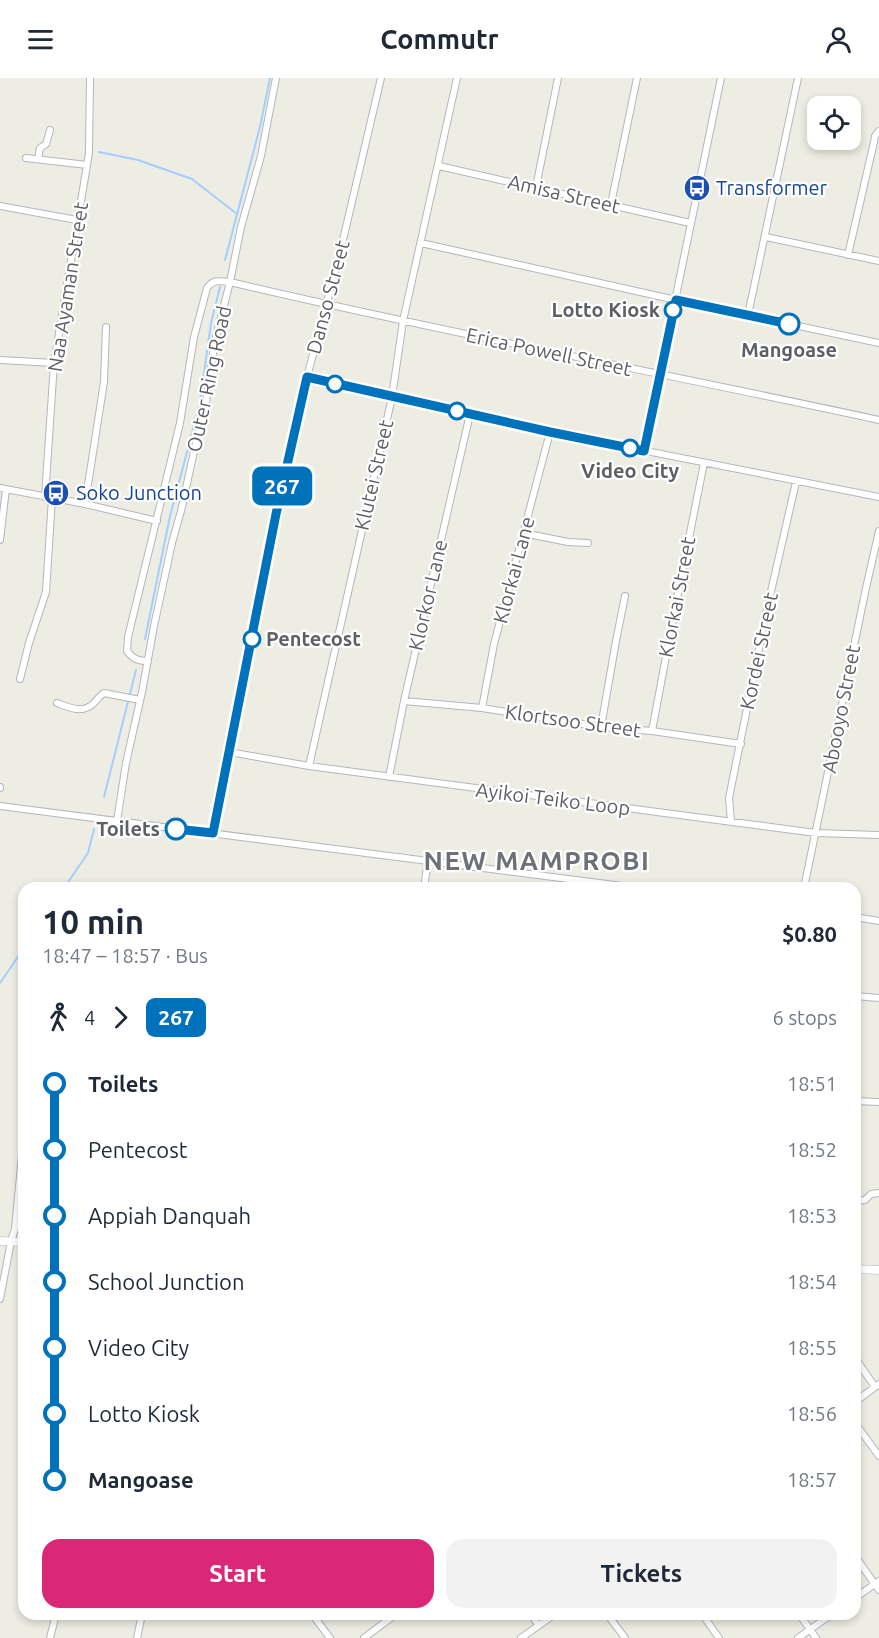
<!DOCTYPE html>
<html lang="en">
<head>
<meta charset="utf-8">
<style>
  :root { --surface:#fff; --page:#f2f2f3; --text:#1f2937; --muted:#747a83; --accent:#db2777 }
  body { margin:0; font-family:Ubuntu,sans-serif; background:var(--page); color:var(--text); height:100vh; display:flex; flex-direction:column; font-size:22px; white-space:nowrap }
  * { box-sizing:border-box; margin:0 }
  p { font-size:20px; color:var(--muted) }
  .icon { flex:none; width:33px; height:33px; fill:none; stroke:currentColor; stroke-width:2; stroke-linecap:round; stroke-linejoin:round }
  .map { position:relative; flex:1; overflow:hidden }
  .side { position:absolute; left:18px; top:804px; width:843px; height:738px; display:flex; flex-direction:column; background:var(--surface); border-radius:18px; box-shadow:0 3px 9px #0003 }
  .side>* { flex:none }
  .badge { padding:0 12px; border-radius:9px; font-size:21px; line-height:39px }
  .tools { position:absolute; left:807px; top:18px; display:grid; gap:12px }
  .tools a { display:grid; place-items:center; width:54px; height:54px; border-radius:12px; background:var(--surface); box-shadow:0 3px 9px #0003; font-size:30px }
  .map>.badge { position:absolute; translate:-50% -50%; box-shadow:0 0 0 3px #fff }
  .legs { display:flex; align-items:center; gap:9px; height:66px; padding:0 24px; font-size:20px }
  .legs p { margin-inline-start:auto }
  .overview { display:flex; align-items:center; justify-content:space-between; height:102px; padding:0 24px }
  h1 { font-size:33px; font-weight:700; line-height:45px }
  .primary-button { display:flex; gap:12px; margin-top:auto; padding:12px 24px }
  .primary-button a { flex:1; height:69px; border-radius:18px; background:var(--accent); color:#fff; font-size:24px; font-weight:700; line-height:69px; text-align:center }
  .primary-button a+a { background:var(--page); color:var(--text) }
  ul { padding:0 24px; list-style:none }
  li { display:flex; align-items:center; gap:21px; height:66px; font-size:22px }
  li i { display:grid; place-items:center; width:9px; height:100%; margin:0 8px; background:currentColor }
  li i::after { content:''; width:15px; height:15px; margin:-8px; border:4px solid; border-radius:50%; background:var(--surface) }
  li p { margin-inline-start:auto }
  li:first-child i { background:linear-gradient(#0000 50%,currentColor 0) }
  li:last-child i { background:linear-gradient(currentColor 50%,#0000 0) }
  header { display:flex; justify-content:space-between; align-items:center; height:78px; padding:0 24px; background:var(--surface); font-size:27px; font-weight:700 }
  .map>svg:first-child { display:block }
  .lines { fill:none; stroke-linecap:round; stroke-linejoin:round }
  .stream { stroke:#a4cefe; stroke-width:2 }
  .minor-casing { stroke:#b4b6bb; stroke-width:8 }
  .tertiary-casing { stroke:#b4b6bb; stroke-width:9 }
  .minor { stroke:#fff; stroke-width:6 }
  .tertiary { stroke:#fff; stroke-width:8 }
  .line-1-casing { stroke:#fff; stroke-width:14 }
  .line-1 { stroke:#0072bc; stroke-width:9 }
  .stop-1-dot { fill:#fff; stroke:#0072bc; stroke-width:3 }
  .labels { text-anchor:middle; stroke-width:4.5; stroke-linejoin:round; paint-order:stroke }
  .transit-label { font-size:20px; fill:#164399; stroke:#fff; text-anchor:start }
  .street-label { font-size:20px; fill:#5c5f64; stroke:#fff }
  .stop-label { font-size:20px; font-weight:bold; fill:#5c5f64; stroke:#fff; text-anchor:end }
  .district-label { font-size:26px; font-weight:bold; letter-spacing:1.5px; fill:#6d7176; stroke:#fff }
</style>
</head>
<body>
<header><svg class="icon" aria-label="menu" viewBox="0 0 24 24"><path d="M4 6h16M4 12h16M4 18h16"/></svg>Commutr<svg class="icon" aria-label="person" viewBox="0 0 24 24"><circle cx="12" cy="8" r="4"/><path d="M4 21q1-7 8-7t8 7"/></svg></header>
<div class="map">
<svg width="879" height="1560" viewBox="0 0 879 1560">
  <rect width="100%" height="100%" fill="#eeede4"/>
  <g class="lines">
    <path class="stream" d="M99 74 138 82 192 101 237 136
      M225 182 260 49 270 0
      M145 561 170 438 200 325 211 245 220 209
      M104 719 136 592
      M64 810 88 775 94 751
      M0 905 24 870"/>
    <defs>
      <path id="minor" d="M26 80 87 87
        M38 81 40 70 46 66 50 52
        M439 88 690 145
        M536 109 558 0
        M611 126 637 0
        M0 128 77 142
        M766 159 879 183
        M421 165 676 222 879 265
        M848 177 874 64 875 58 879 53
        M748 237 798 0
        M0 282 54 285
        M307 299 550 354 879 419
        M644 373 721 0
        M0 410 85 426 157 443
        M45 419 54 285 89 75 90 0
        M85 426 104 304 106 249
        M523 455 568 464 588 465
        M0 462 6 411
        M148 583C138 583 133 581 127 573L128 559 180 345 194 259 207 210C213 201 220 203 230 204 446 255 663 295 879 342
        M20 601 29 565 46 514 52 420
        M404 623 482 630 601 649 652 653 741 666
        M57 625C70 630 83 636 94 625 98 621 99 618 104 615L140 622
        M482 630 494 566 550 354
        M601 649 616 563 625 518
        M652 653 677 520 704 385
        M229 674 309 688 816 755 879 757
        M309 688 392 319 403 243 457 0
        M389 699 404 623 470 336
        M0 709V710
        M0 728 638 810
        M117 743 126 685 142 614 154 548 172 465 181 433 200 346 206 324 215 263 230 204 241 149 261 78 276 0
        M731 743 729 720 767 531 796 404
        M213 755 286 389 307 299 339 179 381 0
        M424 810 428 782
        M804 810 866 510 879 453
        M855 839 879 843
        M855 918 879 920
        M855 1023 879 1024
        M855 1123 865 1122 871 1116 879 1115
        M0 1221 11 1163 15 1151 24 1056
        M855 1280 875 1309
        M855 1324 879 1306
        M855 1345 879 1378
        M855 1478 879 1512
        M855 1520 879 1503
        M312 1536 330 1560
        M531 1536 538 1547
        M607 1536 625 1560
        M702 1536 719 1560
        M799 1536 816 1560
        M50 1560 56 1536
        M137 1560 142 1536
        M364 1560 396 1536
        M521 1560 555 1536
        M798 1560 832 1536"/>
      <path id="tertiary" d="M0 1163 24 1164
        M855 1191 879 1192"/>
    </defs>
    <use href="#minor" class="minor-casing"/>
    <use href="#tertiary" class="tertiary-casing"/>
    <use href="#minor" class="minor"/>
    <use href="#tertiary" class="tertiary"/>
  </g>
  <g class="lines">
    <defs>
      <path id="line-1" d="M176 751 213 755 276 436 307 299 550 354 644 373 676 222 789 246"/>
    </defs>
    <use href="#line-1" class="line-1-casing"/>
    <use href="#line-1" class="line-1"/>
  </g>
  <defs>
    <symbol id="bus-disc" viewBox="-11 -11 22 22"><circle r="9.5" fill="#1a4fb4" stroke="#fff"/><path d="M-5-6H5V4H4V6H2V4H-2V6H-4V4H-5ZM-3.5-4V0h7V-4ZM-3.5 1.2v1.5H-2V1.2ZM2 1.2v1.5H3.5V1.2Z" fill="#fff"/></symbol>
  </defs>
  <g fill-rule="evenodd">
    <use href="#bus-disc" x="682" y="95" width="30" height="30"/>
    <use href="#bus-disc" x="41" y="400" width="30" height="30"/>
  </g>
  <g class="stop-1-dot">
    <circle cx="673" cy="232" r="8"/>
    <circle cx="789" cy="246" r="10"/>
    <circle cx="335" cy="306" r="8"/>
    <circle cx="457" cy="333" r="8"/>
    <circle cx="630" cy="370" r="8"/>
    <circle cx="252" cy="561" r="8"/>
    <circle cx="176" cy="751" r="10"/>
  </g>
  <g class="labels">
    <g class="transit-label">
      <text x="716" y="117">Transformer</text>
      <text x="76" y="422">Soko Junction</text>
    </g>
    <g class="street-label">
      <text transform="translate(564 116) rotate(13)" y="7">Amisa Street</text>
      <text transform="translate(68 209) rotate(-81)" y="7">Naa Ayaman Street</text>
      <text transform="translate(328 219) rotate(-75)" y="7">Danso Street</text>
      <text transform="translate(549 274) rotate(12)" y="7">Erica Powell Street</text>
      <text transform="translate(209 301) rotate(-78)" y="7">Outer Ring Road</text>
      <text transform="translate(374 397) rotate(-77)" y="7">Klutei Street</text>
      <text transform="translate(514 492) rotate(-75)" y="7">Klorkai Lane</text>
      <text transform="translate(428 517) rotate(-77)" y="7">Klorkor Lane</text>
      <text transform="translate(677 519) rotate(-79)" y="7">Klorkai Street</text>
      <text transform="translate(759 573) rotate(-78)" y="7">Kordei Street</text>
      <text transform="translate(841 631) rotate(-79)" y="7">Abooyo Street</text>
      <text transform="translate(573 643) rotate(8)" y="7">Klortsoo Street</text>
      <text transform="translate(553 721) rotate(7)" y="7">Ayikoi Teiko Loop</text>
    </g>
    <g class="stop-label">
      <text x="660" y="239">Lotto Kiosk</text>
      <text x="789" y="279" text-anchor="middle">Mangoase</text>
      <text x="630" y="400" text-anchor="middle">Video City</text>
      <text x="266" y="568" text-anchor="start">Pentecost</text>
      <text x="160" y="758">Toilets</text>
    </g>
    <g class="district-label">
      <text x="537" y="792">NEW MAMPROBI</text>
    </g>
  </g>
</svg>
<div class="tools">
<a><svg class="icon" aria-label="locate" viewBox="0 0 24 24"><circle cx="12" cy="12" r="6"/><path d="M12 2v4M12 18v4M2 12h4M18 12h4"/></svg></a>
</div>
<b class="badge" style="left:282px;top:408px;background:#0072bc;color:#fff">267</b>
<section class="side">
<div class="overview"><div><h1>10 min</h1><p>18:47 – 18:57 · Bus</p></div><b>$0.80</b></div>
<div class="legs"><svg class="icon" aria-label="walk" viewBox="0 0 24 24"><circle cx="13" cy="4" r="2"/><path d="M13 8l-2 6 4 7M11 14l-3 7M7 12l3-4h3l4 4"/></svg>4<svg class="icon" aria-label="forward" viewBox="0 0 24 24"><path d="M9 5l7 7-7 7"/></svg><b class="badge" style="background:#0072bc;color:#fff">267</b><p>6 stops</p></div>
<ul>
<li><i style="color:#0072bc"></i><b>Toilets</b><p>18:51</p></li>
<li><i style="color:#0072bc"></i><span>Pentecost</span><p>18:52</p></li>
<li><i style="color:#0072bc"></i><span>Appiah Danquah</span><p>18:53</p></li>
<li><i style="color:#0072bc"></i><span>School Junction</span><p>18:54</p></li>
<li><i style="color:#0072bc"></i><span>Video City</span><p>18:55</p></li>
<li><i style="color:#0072bc"></i><span>Lotto Kiosk</span><p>18:56</p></li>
<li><i style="color:#0072bc"></i><b>Mangoase</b><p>18:57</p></li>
</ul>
<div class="primary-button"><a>Start</a><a>Tickets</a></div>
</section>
</div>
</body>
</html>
